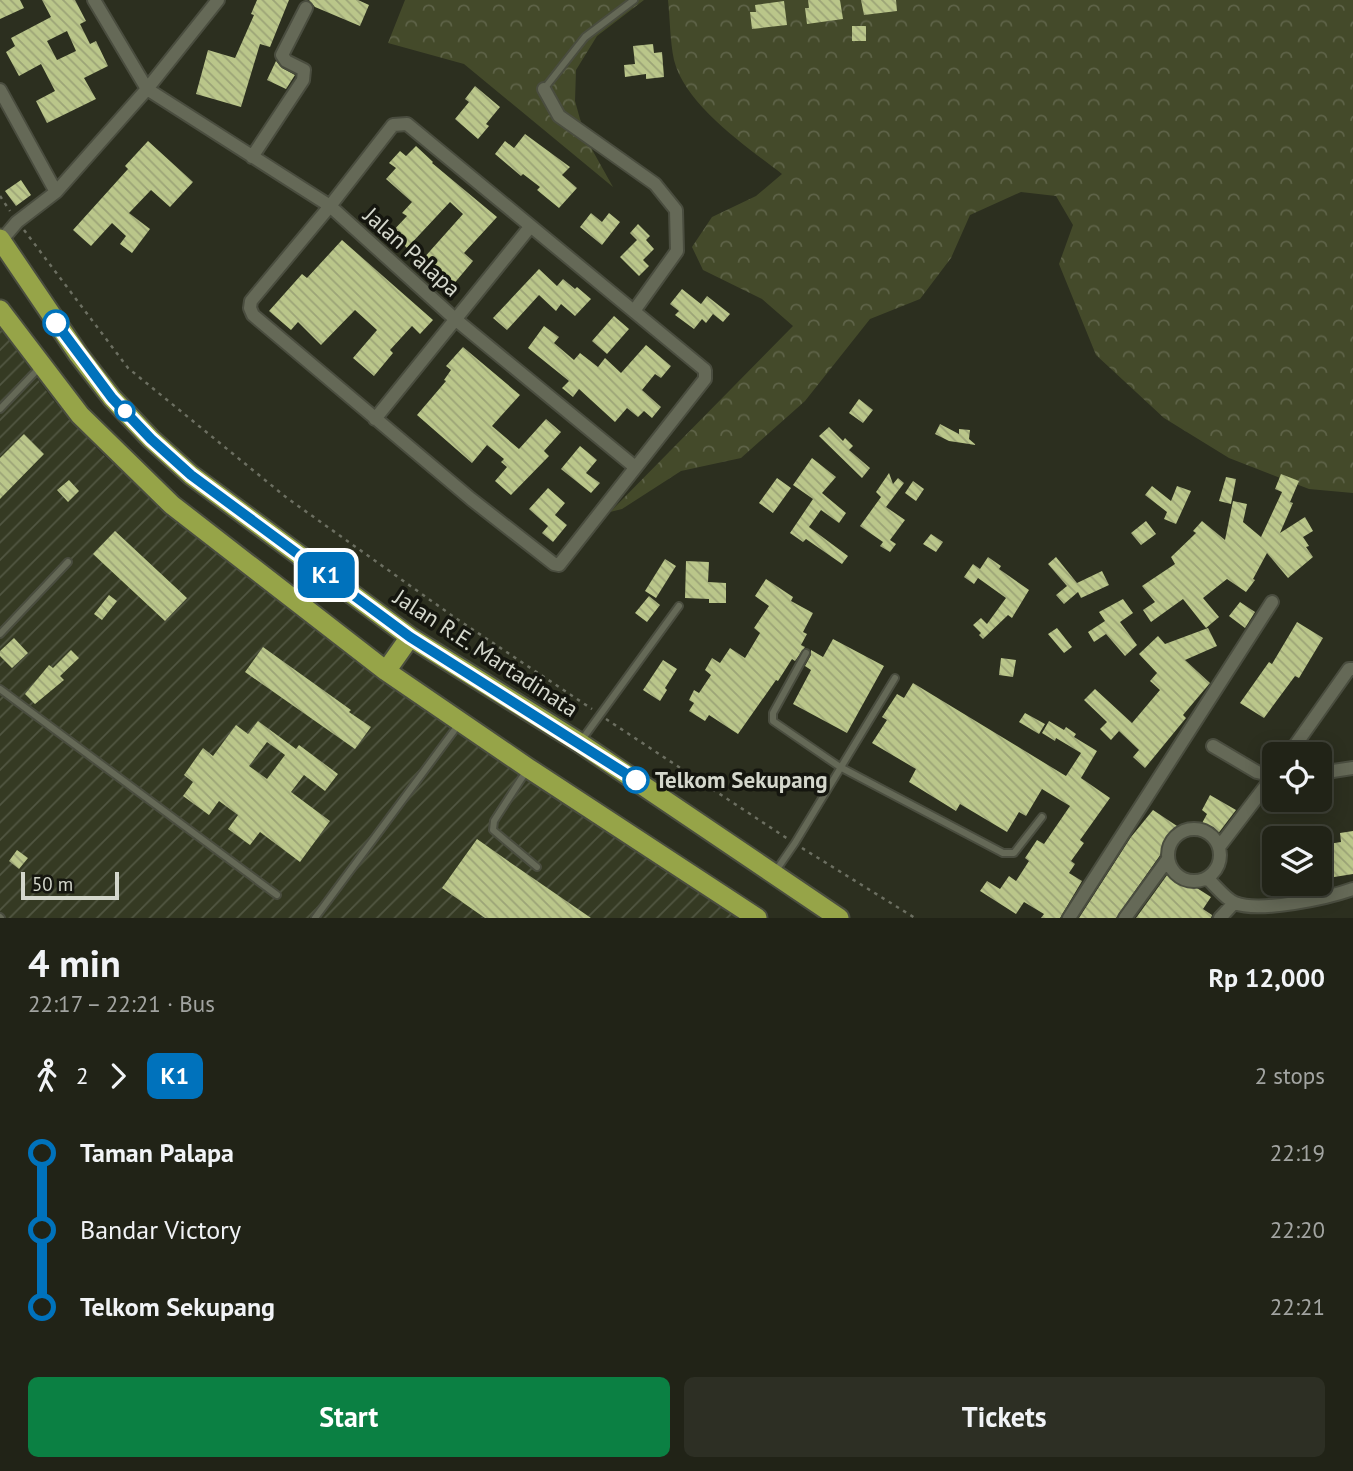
<!DOCTYPE html>
<html lang="en">
<head>
<meta charset="utf-8">
<style>
  :root { --surface:#212317; --page:#2d2f24; --text:#f1f3f6; --muted:#a2a4a1; --line:#3e4036; --accent:#0b8043 }
  body { margin:0; font-family:"PT Sans",sans-serif; background:var(--page); color:var(--text); height:100vh; display:flex; flex-direction:column; font-size:26px; white-space:nowrap }
  * { box-sizing:border-box; margin:0 }
  p { font-size:23px; color:var(--muted) }
  .icon { flex:none; width:38px; height:38px; fill:none; stroke:currentColor; stroke-width:2; stroke-linecap:round; stroke-linejoin:round }
  .map { position:relative; height:918px; overflow:hidden }
  .details { display:flex; flex-direction:column; background:var(--surface); flex:1 }
  .details>* { flex:none }
  .badge { padding:0 14px; border-radius:10px; font-size:24px; line-height:46px }
  .fabs { position:absolute; left:1262px; top:742px; display:grid; gap:14px }
  .fabs a { display:grid; place-items:center; width:70px; height:70px; border-radius:10px; background:var(--surface); box-shadow:0 4px 18px #0003,0 0 0 2px var(--line); font-size:35px }
  .scale { position:absolute; left:21px; bottom:18px; width:98px; box-sizing:border-box; padding-left:7px; border:4px solid #d4d7cc; border-top:0; font-size:19px; line-height:24px; white-space:nowrap; color:#d4d7cc; -webkit-text-stroke:5px #15160f; paint-order:stroke }
  .map>.badge { position:absolute; translate:-50% -50%; box-shadow:0 0 0 4px #fff }
  .legs { display:flex; align-items:center; gap:10px; height:77px; padding:0 28px; font-size:23px }
  .legs p { margin-inline-start:auto }
  .head { display:flex; align-items:center; justify-content:space-between; height:119px; padding:0 28px }
  h1 { font-size:38px; font-weight:800; line-height:52px }
  .primary-button { display:flex; gap:14px; margin-top:auto; padding:14px 28px }
  .primary-button a { flex:1; height:80px; border-radius:10px; background:var(--accent); color:#fff; font-size:28px; font-weight:800; line-height:80px; text-align:center }
  .primary-button a+a { background:var(--page); color:var(--text) }
  ul { padding:0 28px; list-style:none }
  li { display:flex; align-items:center; gap:24px; height:77px; font-size:26px }
  li i { display:grid; place-items:center; width:10px; height:100%; margin:0 9px; background:currentColor }
  li i::after { content:''; width:18px; height:18px; margin:-9px; border:5px solid; border-radius:50%; background:var(--surface) }
  li p { margin-inline-start:auto }
  li:first-child i { background:linear-gradient(#0000 50%,currentColor 0) }
  li:last-child i { background:linear-gradient(currentColor 50%,#0000 0) }
  .map>svg:first-child { display:block }
  .industrial { fill:url(#industrial-furrows) }
  .forest { fill:url(#forest-crowns) }
  .building { fill:url(#building-back-hatch); fill-rule:evenodd }
  .lines { fill:none; stroke-linecap:round; stroke-linejoin:round }
  .service-casing { stroke:#4a4d3f; stroke-width:10 }
  .minor-casing { stroke:#4a4d3f; stroke-width:16 }
  .trunk-casing { stroke:#4a4d3f; stroke-width:23 }
  .path { stroke:#6c6f61; stroke-width:2.5; stroke-dasharray:3.5 5; stroke-linecap:butt }
  .service { stroke:#656957; stroke-width:6 }
  .minor { stroke:#656957; stroke-width:12 }
  .trunk { stroke:#96a448; stroke-width:19 }
  .line-1-casing { stroke:#fff; stroke-width:16 }
  .line-1 { stroke:#0072bc; stroke-width:10 }
  .stop-1-dot { fill:#fff; stroke:#0072bc; stroke-width:3.5 }
  .labels { text-anchor:middle; stroke-width:7; stroke-linejoin:round; paint-order:stroke }
  .street-label { font-size:23px; fill:#d4d7cc; stroke:#15160f }
  .stop-label { font-size:23px; font-weight:bold; fill:#d4d7cc; stroke:#15160f; text-anchor:start }
</style>
</head>
<body>
<div class="map">
<svg width="1353" height="918" viewBox="0 0 1353 918">
  <defs>
    <pattern id="industrial-furrows" width="10" height="10" patternUnits="userSpaceOnUse" patternTransform="scale(1.75)"><rect width="10" height="10" fill="#353a23"/><path d="M-1 1l2-2M0 10L10 0M9 11l2-2" fill="none" stroke="#515642"/></pattern>
    <pattern id="forest-crowns" width="20" height="18" patternUnits="userSpaceOnUse" patternTransform="scale(1.75)"><rect width="20" height="18" fill="#444a2a"/><path d="M2 6a3 3 0 1 1 6 0M12 15a3 3 0 1 1 6 0" fill="none" stroke="#5e6348"/></pattern>
    <pattern id="building-back-hatch" width="6" height="6" patternUnits="userSpaceOnUse" patternTransform="scale(1.75)"><rect width="6" height="6" fill="#bac68a"/><path d="M-1 5l2 2M0 0l6 6M5-1l2 2" fill="none" stroke="#9ca477"/></pattern>
  </defs>
  <rect width="100%" height="100%" fill="#2c2f1f"/>
  <path class="industrial" d="M0 328 53 400 100 452 180 525 413 702 748 918H0Z"/>
  <path class="forest" d="M405 0H644L597 36 576 70 575 101 585 137 613 187 464 64 388 43Z
    M668 0H1353V493L1309 489 1229 458 1164 418 1096 355 1059 264 1073 225 1056 196 1021 192 970 215 951 258 920 299 870 319 805 401 741 458 681 471 622 509 610 512 793 326 762 299 703 270 692 247 712 217 756 196 782 174C747 147 685 105 674 60 670 41 670 19 668 0Z"/>
  <path class="building" d="M0 0H20L24 8 0 19Z
    M42 0H75L86 21 80 24 90 44 96 41 108 66 84 78 96 99 47 123 36 101 55 91 41 64 19 76 6 52 15 46 11 38 51 17ZM67 31 76 51 57 60 47 41Z
    M257 0H289L270 47 260 44 241 107 196 94 208 50 235 58 254 15 251 14Z
    M309 0H358L369 5 360 26 315 7Z
    M808 0H840L843 19 807 24 805 8H809Z
    M861 0H896L897 11 864 15Z
    M784 1 787 25 752 29 750 12H756L755 5Z
    M852 26H866V41H852Z
    M653 44 654 53 662 52 664 77 646 79V74L625 77 624 65 635 64 633 46Z
    M276 61 282 68 295 75 286 89 267 80Z
    M475 86 500 107 486 124 489 126 478 139 455 119 469 102 465 99Z
    M525 134 570 167 562 175 577 188 559 208 537 190 540 187 523 174 521 176 495 154 505 141 514 148Z
    M148 141 193 182 170 207 151 190 129 213 150 229 132 253 120 244 126 236 112 223 91 246 73 230 128 169 125 166Z
    M416 146 433 162 432 163 497 217 464 253 473 261 452 286 422 260 463 214 450 202 407 248 391 233 407 216 402 213 412 202 386 179 396 168 389 163 400 151 406 156Z
    M21 180 31 195 16 206 5 191Z
    M591 213 602 222 609 213 620 222 602 245 580 227Z
    M638 224 650 236 646 240 654 249 643 260 649 266 639 276 620 257 637 240 630 233Z
    M342 240 433 320 420 334 412 326 390 350 393 353 374 376 353 358 377 330 355 310 321 345 298 322 291 330 269 311 302 274 307 278Z
    M539 269 557 286 563 279 575 289 577 287 591 299 575 316 561 304 556 311 539 295 507 330 493 318Z
    M682 289 701 304 707 296 730 314 723 322 713 314 706 323 702 319 694 329 675 315 679 311 670 304Z
    M614 316 629 329 607 354 592 341Z
    M544 326 559 337 554 343 574 360 580 353 598 367 605 358 621 373 646 345 671 366 661 378 655 374 642 390 661 407 652 418 644 411 638 417 627 408 615 422 579 389 573 397 562 388 569 381 528 348Z
    M463 347 520 395 492 426 519 449 546 419 561 432 544 451 549 456 511 495 495 481 507 467 501 462 504 459 487 445 472 463 417 415 446 381 444 380 451 370 446 366Z
    M859 399 873 410 863 423 849 413Z
    M940 424 959 434V429L970 430 969 439 976 445 949 441 935 434Z
    M829 427 843 441 845 438 853 446 849 450 870 468 862 478 819 436Z
    M24 434 44 454 0 499V458Z
    M580 446 597 460 586 473 600 483 591 493 561 469Z
    M812 458 836 477 822 493 846 513 839 523 821 510 809 527 848 556 842 564 806 539 803 542 790 533 813 499 793 485Z
    M889 473 893 484 898 478 904 483 886 507 905 520 890 540 896 544 890 552 880 546 883 542 860 526 881 497 876 492Z
    M1281 474 1299 481 1290 502 1293 503 1280 533 1305 517 1313 531 1303 537 1309 546 1306 547 1313 557 1288 578 1267 553 1253 579 1255 580 1246 592 1227 579 1203 598 1219 617 1206 628 1183 599 1151 622 1143 610 1155 602 1142 586 1175 564 1171 557 1196 533 1193 531 1202 521 1225 540 1233 501 1247 504 1243 522 1261 537 1282 492 1275 489Z
    M1226 477 1236 479 1231 504 1219 501Z
    M777 478 791 488 773 513 759 503Z
    M69 480 79 491 68 502 57 490Z
    M913 481 924 489 916 501 905 493Z
    M1152 486 1171 501 1177 486 1191 491 1176 524 1164 519 1167 512 1145 495Z
    M548 488 565 503 555 515 567 525 553 542 542 533 548 526 529 509Z
    M1146 521 1156 534 1141 545 1131 533Z
    M115 531 187 598 165 621 93 554Z
    M931 534 943 542 936 552 923 544Z
    M988 557 1001 566 999 569 1029 590 1012 618 1008 615 983 639 979 635 981 633 973 625 981 618 987 624 1006 598 978 578 974 584 964 577 973 564 980 569Z
    M1056 557 1077 583 1102 571 1109 585 1081 598 1078 592 1064 604 1056 595 1067 586 1048 564Z
    M665 559 676 566 656 598 645 591Z
    M686 561 709 562 708 582 726 583V603H709V599L685 598Z
    M766 579 793 597 791 601 813 613 803 632 807 634 801 645 805 647 795 661 792 659 778 681 776 680 738 734 709 715 705 721 689 711 694 703 689 700 694 690 699 693 711 675 705 670 712 658 720 663 730 648 745 658 760 633 754 628 769 606 755 596Z
    M109 595 117 601 102 620 94 614Z
    M649 596 660 605 647 622 635 613Z
    M1123 599 1133 613 1120 622 1137 645 1125 656 1106 634 1094 642 1088 632 1105 621 1099 612Z
    M1240 602 1255 612 1245 628 1229 616Z
    M1297 622 1323 638 1299 678 1295 676 1264 718 1240 703 1269 662 1272 664Z
    M1057 628 1072 647 1064 653 1048 634Z
    M1208 628 1217 646 1185 660 1210 683 1183 715 1186 718 1145 768 1133 757 1139 750 1119 731 1111 740 1100 729 1107 722 1084 700 1095 689 1132 723 1160 690 1150 681 1157 673 1139 654 1158 636 1165 644Z
    M14 638 28 653 12 668 0 656V651Z
    M833 639 884 666 847 733 793 704 811 670 805 666 811 655V650L823 657Z
    M263 647 351 710 349 712 371 727 355 749 245 672Z
    M71 650 79 658 60 676 64 680 35 704 25 694 49 665 53 668Z
    M1001 658 1016 660 1013 677 999 675Z
    M663 660 677 669 665 688 667 690 660 701 643 690Z
    M913 683 1066 776 1081 753 1056 738 1055 741 1042 733 1049 721 1064 730 1066 727 1076 734 1074 737 1097 751 1081 778 1110 798 1080 840 1084 843 1071 861 1075 864 1069 873 1082 881 1060 918H1041L1044 914 1024 902 1016 914 980 891 987 881 1000 889 1009 876 1016 881 1029 861 1025 858 1037 840 1044 844 1070 806 1042 789 1026 816 1019 812 1007 832 960 804 956 811 909 782 916 769 872 743 887 720 882 717 897 694 904 698Z
    M1025 713 1045 724 1039 734 1019 722Z
    M258 721 296 749 299 745 338 774 325 791 304 775 291 792 330 821 300 862 260 832 250 845 228 829 238 815 219 801 209 815 183 796 193 782 184 775 203 748 213 756 236 725 248 734ZM267 742 285 755 267 779 249 766Z
    M1210 795 1236 810 1217 835 1201 825 1207 814 1202 810Z
    M1153 810 1177 826 1168 840 1170 841 1116 918H1079L1131 837Z
    M1353 831V874L1328 878 1322 845 1341 842 1340 833Z
    M477 839 511 863 591 918H485L442 888Z
    M17 850 28 858 19 869 9 861Z
    M1170 871 1211 897 1203 909 1212 915 1211 918H1136Z"/>
  <g class="lines">
    <defs>
      <path id="service" d="M544 89 585 37 634 0
        M0 409 40 367
        M0 634 68 562
        M806 653 773 713V721L840 767 1003 853H1014L1042 817
        M0 689 277 895
        M581 741 679 606
        M527 770 494 821 493 830 537 867
        M775 872 795 843 895 678
        M0 917 1 918
        M315 918 459 724"/>
      <path id="minor" d="M94 0 147 89 330 206 455 319 635 467
        M544 89 559 116 655 184 676 210 677 251 634 311
        M0 90 56 192
        M407 124 705 370V379L559 565 554 564 471 499 253 315 250 308 251 301 330 206 393 125Z
        M252 157 303 80 304 70 286 61 282 55 306 8
        M0 242 17 222 56 192 147 89 218 0
        M375 419 530 227
        M1213 746 1257 772 1274 776
        M1289 754 1349 669H1353
        M1320 773 1353 768
        M1168 855a26 26 0 1 1 52 0a26 26 0 1 1-52 0Z
        M1219 847 1274 775
        M1207 878C1215 885 1225 899 1235 903 1260 913 1328 898 1353 889
        M1069 918 1272 602
        M1125 918 1168 859
        M1220 918 1234 903"/>
      <path id="trunk" d="M0 239 78 354 112 398 151 439 191 475 410 637 580 743 839 918
        M0 310 80 415 172 505 386 671 528 768 757 918
        M386 671 410 637"/>
    </defs>
    <use href="#service" class="service-casing"/>
    <use href="#minor" class="minor-casing"/>
    <use href="#trunk" class="trunk-casing"/>
    <path class="path" d="M0 196 10 211
      M24 230 128 368 287 498 454 617 592 709
      M606 719 788 839
      M802 848 915 918"/>
    <use href="#service" class="service"/>
    <use href="#minor" class="minor"/>
    <use href="#trunk" class="trunk"/>
  </g>
  <g class="lines">
    <defs>
      <path id="line-1" d="M56 323 112 398 151 439 191 475 410 637 636 780"/>
    </defs>
    <use href="#line-1" class="line-1-casing"/>
    <use href="#line-1" class="line-1"/>
  </g>
  <g class="stop-1-dot">
    <circle cx="56" cy="323" r="12"/>
    <circle cx="125" cy="411" r="9"/>
    <circle cx="636" cy="780" r="12"/>
  </g>
  <g class="labels">
    <g class="street-label">
      <text transform="translate(412 252) rotate(42)" y="8">Jalan Palapa</text>
      <text transform="translate(486 653) rotate(33)" y="8">Jalan R.E. Martadinata</text>
    </g>
    <g class="stop-label">
      <text x="655" y="788">Telkom Sekupang</text>
    </g>
  </g>
</svg>
<div class="fabs">
<a><svg class="icon" aria-label="locate" viewBox="0 0 24 24"><circle cx="12" cy="12" r="6"/><path d="M12 2v4M12 18v4M2 12h4M18 12h4"/></svg></a>
<a><svg class="icon" aria-label="layers" viewBox="0 0 24 24"><path d="M12 4l9 5-9 5-9-5zM3 14l9 5 9-5"/></svg></a>
</div>
<div class="scale">50 m</div>
<b class="badge" style="left:326px;top:575px;background:#0072bc;color:#fff">K1</b>
</div>
<section class="details">
<div class="head"><div><h1>4 min</h1><p>22:17 – 22:21 · Bus</p></div><b>Rp 12,000</b></div>
<div class="legs"><svg class="icon" aria-label="walk" viewBox="0 0 24 24"><circle cx="13" cy="4" r="2"/><path d="M13 8l-2 6 4 7M11 14l-3 7M7 12l3-4h3l4 4"/></svg>2<svg class="icon" aria-label="forward" viewBox="0 0 24 24"><path d="M9 5l7 7-7 7"/></svg><b class="badge" style="background:#0072bc;color:#fff">K1</b><p>2 stops</p></div>
<ul>
<li><i style="color:#0072bc"></i><b>Taman Palapa</b><p>22:19</p></li>
<li><i style="color:#0072bc"></i><span>Bandar Victory</span><p>22:20</p></li>
<li><i style="color:#0072bc"></i><b>Telkom Sekupang</b><p>22:21</p></li>
</ul>
<div class="primary-button"><a>Start</a><a>Tickets</a></div>
</section>
</body>
</html>
